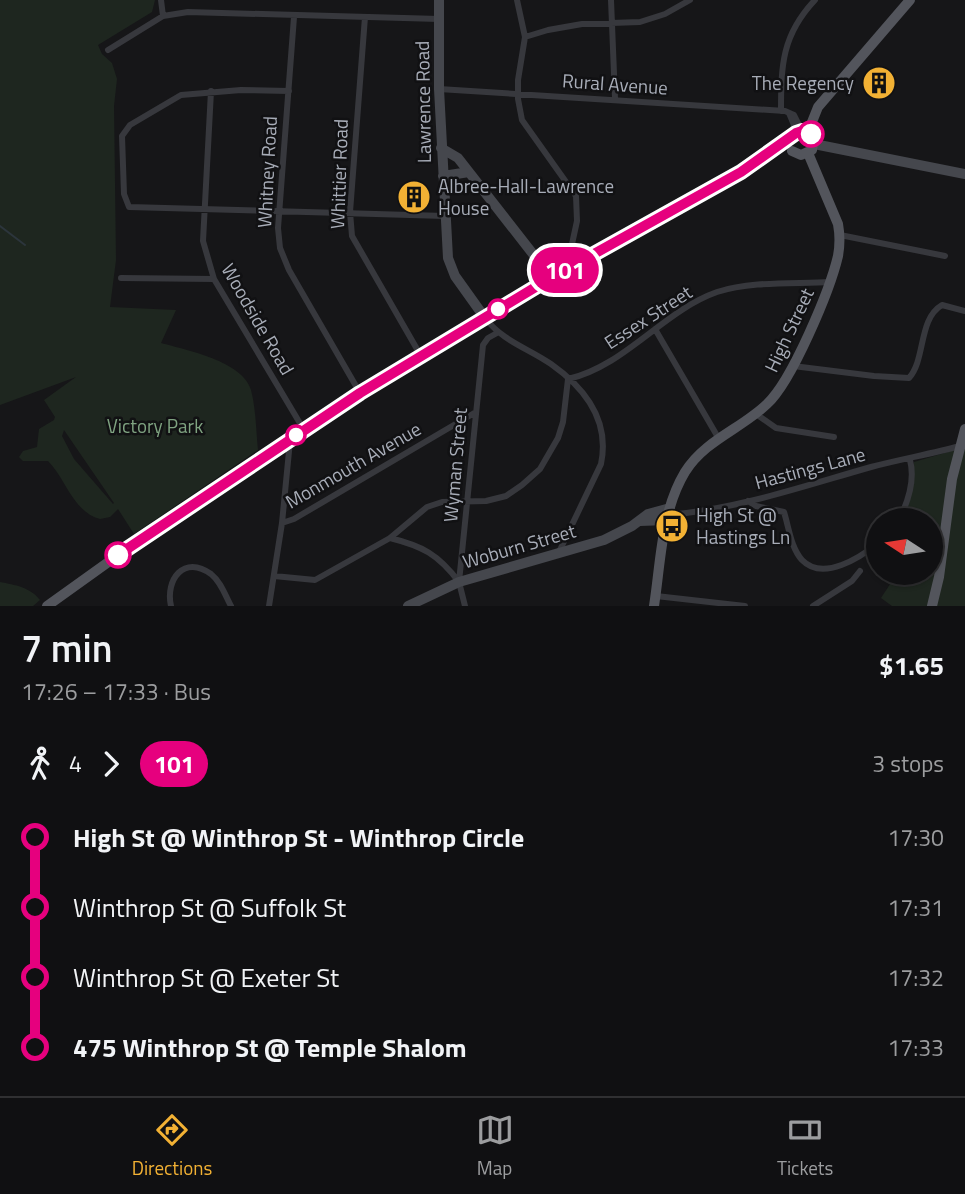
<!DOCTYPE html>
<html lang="en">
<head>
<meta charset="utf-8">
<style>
  :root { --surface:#101012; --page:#19191b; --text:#f1f3f6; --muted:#9c9d9f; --line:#303032; --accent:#f2b134 }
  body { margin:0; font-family:"Titillium Web",sans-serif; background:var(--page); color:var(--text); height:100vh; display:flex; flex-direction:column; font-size:26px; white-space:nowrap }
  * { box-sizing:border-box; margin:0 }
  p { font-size:23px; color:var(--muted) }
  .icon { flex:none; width:38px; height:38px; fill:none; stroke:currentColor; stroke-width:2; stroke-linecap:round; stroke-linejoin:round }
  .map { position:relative; height:606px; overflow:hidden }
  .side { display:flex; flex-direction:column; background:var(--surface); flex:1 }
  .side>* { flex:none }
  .badge { padding:0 14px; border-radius:23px; font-size:24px; line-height:46px }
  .needle { width:46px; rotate:282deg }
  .buttons { position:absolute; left:866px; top:508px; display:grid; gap:14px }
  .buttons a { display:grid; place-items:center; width:77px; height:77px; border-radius:50%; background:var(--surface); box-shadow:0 2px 5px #0004,0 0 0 2px var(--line); font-size:35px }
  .map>.badge { position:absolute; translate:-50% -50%; box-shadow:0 0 0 4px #fff }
  .legs { display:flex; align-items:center; gap:10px; height:77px; padding:0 21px; font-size:23px }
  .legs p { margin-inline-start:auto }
  .headline { display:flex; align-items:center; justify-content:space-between; height:119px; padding:0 21px }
  h1 { font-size:38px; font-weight:600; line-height:52px }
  ul { padding:0 21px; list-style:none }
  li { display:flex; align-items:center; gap:24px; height:70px; font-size:26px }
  li i { display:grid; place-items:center; width:10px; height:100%; margin:0 9px; background:currentColor }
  li i::after { content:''; width:18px; height:18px; margin:-9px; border:5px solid; border-radius:50%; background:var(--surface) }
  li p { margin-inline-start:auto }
  li:first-child i { background:linear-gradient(#0000 50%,currentColor 0) }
  li:last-child i { background:linear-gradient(currentColor 50%,#0000 0) }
  .tabs { display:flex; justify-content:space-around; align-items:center; height:98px; border-top:2px solid var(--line); background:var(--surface); font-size:19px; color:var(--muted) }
  .tabs a { display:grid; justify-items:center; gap:4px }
  .tabs .selected { color:var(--accent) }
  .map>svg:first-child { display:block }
  .green { fill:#1e261f; fill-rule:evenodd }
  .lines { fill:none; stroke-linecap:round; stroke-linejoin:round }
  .stream { stroke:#2c353c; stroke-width:2 }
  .street { stroke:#37383d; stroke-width:6 }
  .secondary { stroke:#45474d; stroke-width:10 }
  .primary { stroke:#53555c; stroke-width:10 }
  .line-1-casing { stroke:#fff; stroke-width:16 }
  .line-1 { stroke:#e6007e; stroke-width:10 }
  .stop-1-dot { fill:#fff; stroke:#e6007e; stroke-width:3.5 }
  .labels { text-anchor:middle; stroke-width:5; stroke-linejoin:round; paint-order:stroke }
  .poi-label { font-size:19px; fill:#a8adb8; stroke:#111113; text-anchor:start }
  .street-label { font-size:19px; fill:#a8adb8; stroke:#111113 }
  .park-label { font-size:19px; fill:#7fa381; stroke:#111113 }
</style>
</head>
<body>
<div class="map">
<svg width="965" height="606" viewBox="0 0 965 606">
  <rect width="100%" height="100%" fill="#161618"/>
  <path class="green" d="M0 0H155L152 12 98 45 102 54 112 63 117 79 114 106 116 260 110 307 176 310 161 343C186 350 243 361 251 390 256 409 256 431 258 450L134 534 118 509 110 517 100 519C73 512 66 479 48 461H23L19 457 23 451 37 447 39 429 54 420 55 417 44 400 76 377 0 405ZM64 430 114 503 113 504 74 459 62 436Z
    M965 447V606H892L881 598 898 572H931V520H903L913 486 914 462Z
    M0 582C15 585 30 587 40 600L33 606H0Z"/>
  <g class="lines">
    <path class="stream" d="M0 226 25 245"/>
    <path class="street" d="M161 0 163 16
      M517 0 525 37 518 80V99L522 120 576 196 577 221 567 267
      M611 0 615 98
      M294 17 278 228 280 248 289 270 360 393
      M365 17 350 212 352 236 421 356
      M525 37 548 30 582 24 640 22 665 14 690 0
      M108 50 163 16 188 12 439 19
      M439 89 785 111 794 115 802 131
      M211 91 203 241 214 279 304 430
      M289 91 241 90 181 95 130 125 122 136 124 194 129 207 445 216
      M781 111C781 65 782 35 815 0
      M789 113 794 125 792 136
      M840 235 945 256
      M121 278 214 279
      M485 318C504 342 526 347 551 364 585 388 610 421 601 464L559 552
      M655 329 719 439
      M793 366 874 376 909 378C926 359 918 319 942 305L965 311
      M756 414 776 428 834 437
      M748 501 756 506 784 512C789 528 791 548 802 560 823 582 861 557 878 543
      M668 515C738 509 804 486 871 467 901 459 931 454 960 446
      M899 520C908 502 915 479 910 460
      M282 523 294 519 476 412
      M390 538C422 546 438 554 459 582
      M274 576 315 580 390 538 427 507 442 502 486 501 506 496 522 485 540 469 558 438 563 422 568 379C625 366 663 311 717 292 752 281 793 284 830 282
      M656 596 745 606
      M171 606C165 580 184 554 211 574 221 582 225 595 231 606
      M269 606 282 523 290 441
      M465 606 459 582 483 345 488 338 497 333
      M813 606 852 581 860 571"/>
    <path class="secondary" d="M439 0V89L448 258 455 276 485 318
      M814 144 965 174
      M441 148 458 158 533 254 549 279
      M443 176 469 172
      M640 521 667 520
      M408 606 459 582 604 540 632 526 648 514 670 508"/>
    <path class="primary" d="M808 132 818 107 910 0
      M792 151 801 155 812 150 814 139 808 132
      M47 606 121 553 360 393 549 279 727 180 755 163 796 133 808 132
      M654 606C661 561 661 512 685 472 705 440 741 429 767 404 792 381 830 290 838 256 840 245 840 235 838 224L808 153
      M932 606 939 577 952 479 965 429"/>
  </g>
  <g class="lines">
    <defs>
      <path id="line-1" d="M118 555 360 393 549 279 741 172 796 133 802 131 811 134"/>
    </defs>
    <use href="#line-1" class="line-1-casing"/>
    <use href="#line-1" class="line-1"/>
  </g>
  <defs>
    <symbol id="building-disc" viewBox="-11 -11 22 22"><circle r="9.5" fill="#f2b134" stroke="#111113"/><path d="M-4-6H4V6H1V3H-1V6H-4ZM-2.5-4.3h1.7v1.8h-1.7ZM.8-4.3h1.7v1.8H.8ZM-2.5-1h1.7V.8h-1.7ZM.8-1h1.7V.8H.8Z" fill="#111"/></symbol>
    <symbol id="bus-disc" viewBox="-11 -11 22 22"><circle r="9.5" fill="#f2b134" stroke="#111113"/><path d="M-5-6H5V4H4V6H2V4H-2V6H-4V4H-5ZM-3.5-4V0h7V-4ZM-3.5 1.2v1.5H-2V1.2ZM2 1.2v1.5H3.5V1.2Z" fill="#111"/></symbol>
  </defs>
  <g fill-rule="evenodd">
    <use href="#building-disc" x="860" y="64" width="38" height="38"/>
    <use href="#building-disc" x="395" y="178" width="38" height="38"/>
    <use href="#bus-disc" x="653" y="507" width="38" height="38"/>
  </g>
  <g class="stop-1-dot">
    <circle cx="811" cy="134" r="12"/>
    <circle cx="498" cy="309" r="9"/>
    <circle cx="296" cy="435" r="9"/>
    <circle cx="118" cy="555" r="12"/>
  </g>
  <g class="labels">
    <g class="poi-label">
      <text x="854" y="90" text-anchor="end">The Regency</text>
      <text x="438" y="193">Albree-Hall-Lawrence<tspan x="438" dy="22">House</tspan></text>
      <text x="696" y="522">High St @<tspan x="696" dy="22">Hastings Ln</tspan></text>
    </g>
    <g class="street-label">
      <text transform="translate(615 84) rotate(4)" y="7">Rural Avenue</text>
      <text transform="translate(423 102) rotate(-91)" y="7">Lawrence Road</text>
      <text transform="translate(267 172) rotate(-87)" y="7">Whitney Road</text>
      <text transform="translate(339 174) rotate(-88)" y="7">Whittier Road</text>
      <text transform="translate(648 317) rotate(-33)" y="7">Essex Street</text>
      <text transform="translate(258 319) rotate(60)" y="7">Woodside Road</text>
      <text transform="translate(789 330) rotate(-65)" y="7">High Street</text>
      <text transform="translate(353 465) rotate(-30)" y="7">Monmouth Avenue</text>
      <text transform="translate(455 465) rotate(-85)" y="7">Wyman Street</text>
      <text transform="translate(810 468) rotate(-15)" y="7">Hastings Lane</text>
      <text transform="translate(519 546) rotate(-16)" y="7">Woburn Street</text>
    </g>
    <g class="park-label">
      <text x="155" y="433">Victory Park</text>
    </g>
  </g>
</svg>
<div class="buttons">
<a><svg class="needle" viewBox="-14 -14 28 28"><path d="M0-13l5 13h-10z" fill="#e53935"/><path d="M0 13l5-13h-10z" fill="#9c9d9f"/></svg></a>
</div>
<b class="badge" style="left:565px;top:270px;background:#e6007e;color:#fff">101</b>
</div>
<section class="side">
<div class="headline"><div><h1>7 min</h1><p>17:26 – 17:33 · Bus</p></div><b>$1.65</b></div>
<div class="legs"><svg class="icon" aria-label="walk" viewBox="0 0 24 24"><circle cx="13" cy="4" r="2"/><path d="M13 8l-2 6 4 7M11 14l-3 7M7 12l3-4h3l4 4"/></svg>4<svg class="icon" aria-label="forward" viewBox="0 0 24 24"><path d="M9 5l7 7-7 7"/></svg><b class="badge" style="background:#e6007e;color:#fff">101</b><p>3 stops</p></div>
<ul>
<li><i style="color:#e6007e"></i><b>High St @ Winthrop St - Winthrop Circle</b><p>17:30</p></li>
<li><i style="color:#e6007e"></i><span>Winthrop St @ Suffolk St</span><p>17:31</p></li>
<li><i style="color:#e6007e"></i><span>Winthrop St @ Exeter St</span><p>17:32</p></li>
<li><i style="color:#e6007e"></i><b>475 Winthrop St @ Temple Shalom</b><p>17:33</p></li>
</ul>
</section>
<nav class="tabs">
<a class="selected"><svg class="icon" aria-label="directions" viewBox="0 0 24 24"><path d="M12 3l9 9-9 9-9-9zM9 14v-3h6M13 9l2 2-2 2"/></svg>Directions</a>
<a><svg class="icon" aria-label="map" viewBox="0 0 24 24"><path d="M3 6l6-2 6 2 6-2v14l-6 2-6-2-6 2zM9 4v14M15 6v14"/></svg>Map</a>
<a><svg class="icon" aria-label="tickets" viewBox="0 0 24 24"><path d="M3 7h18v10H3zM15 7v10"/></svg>Tickets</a>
</nav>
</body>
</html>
